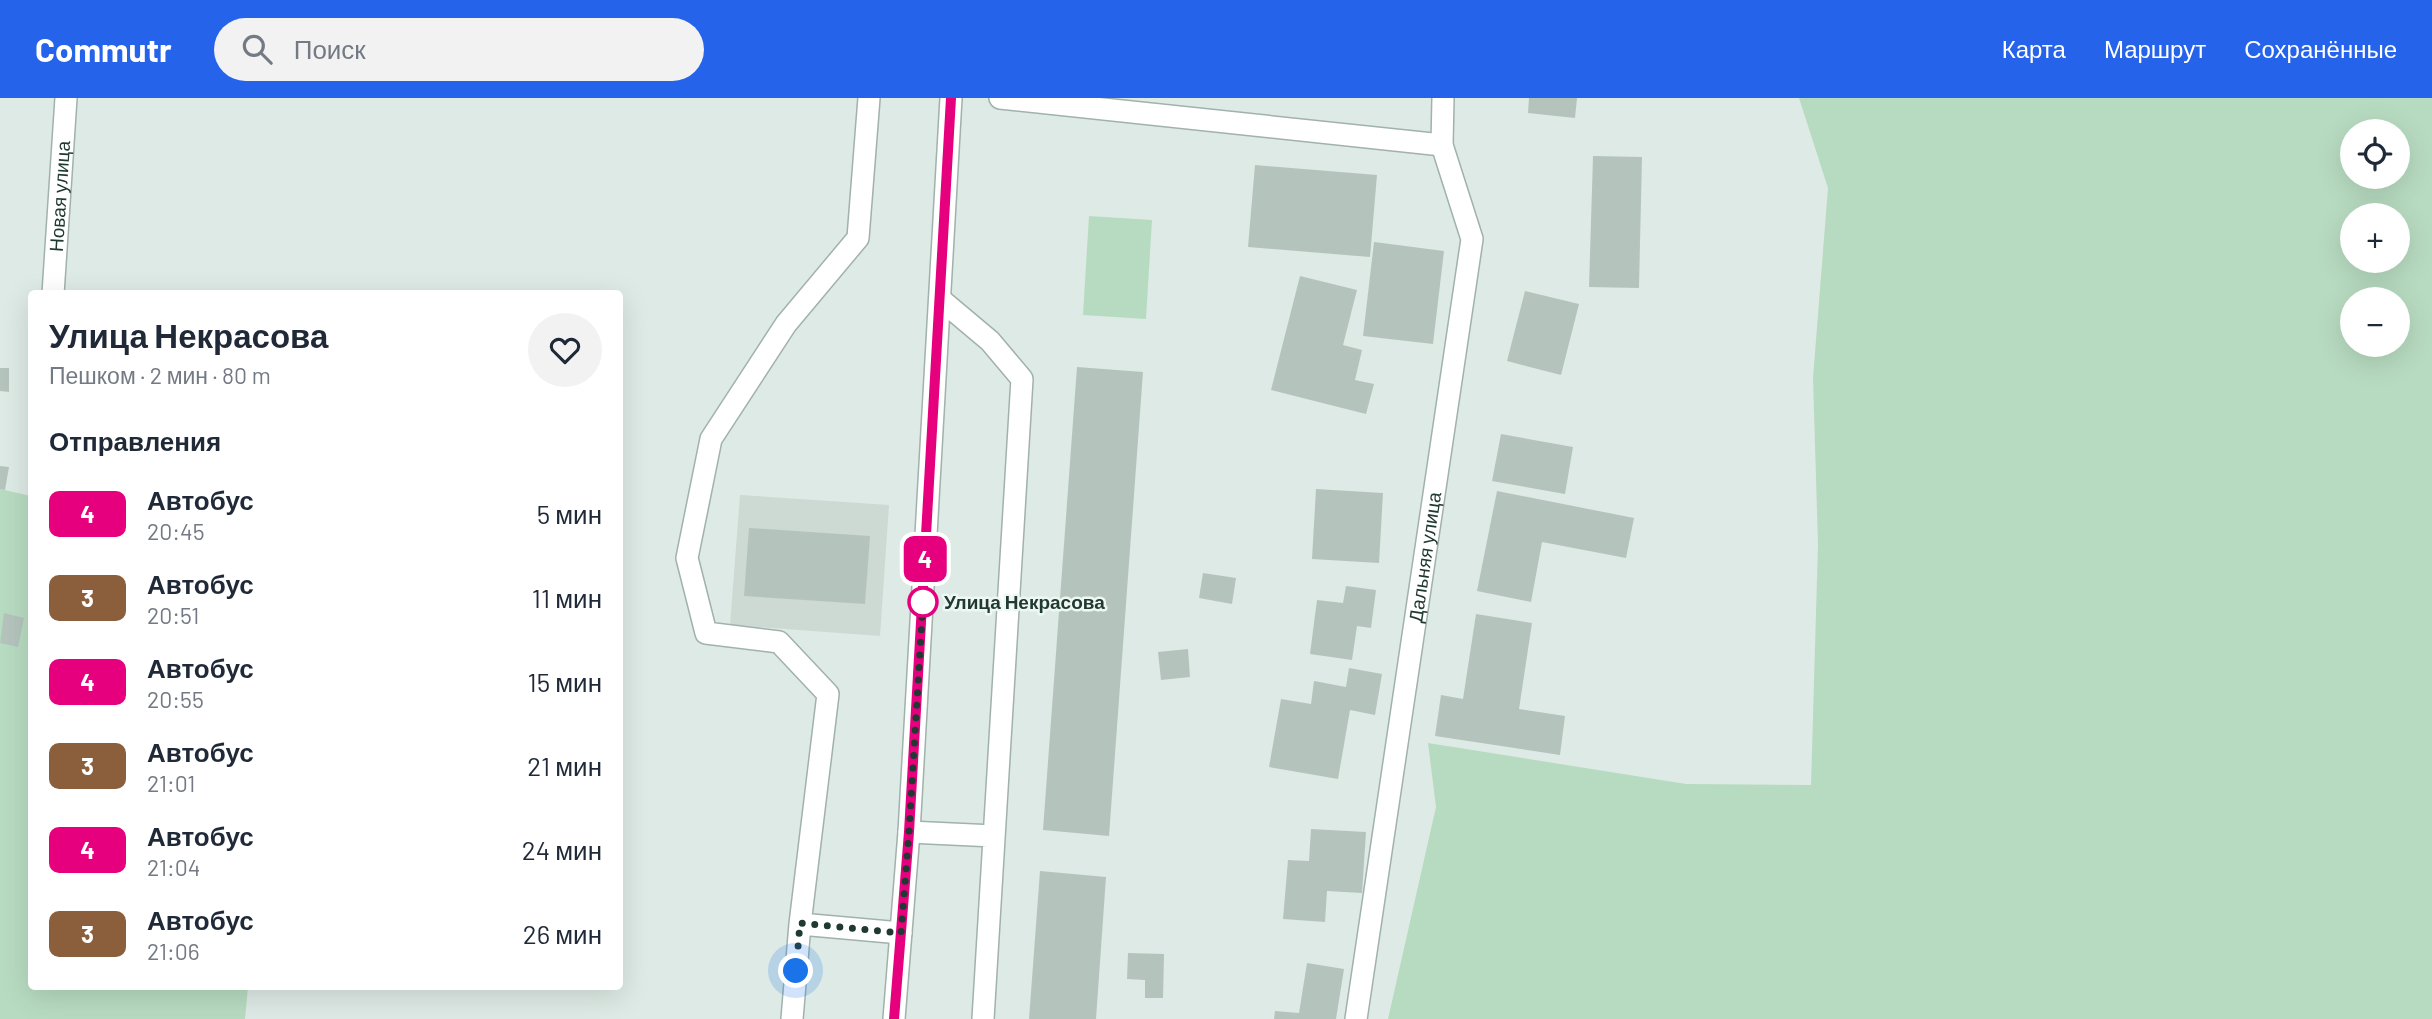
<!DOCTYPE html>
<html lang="ru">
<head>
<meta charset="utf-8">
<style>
  :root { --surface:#fff; --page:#f2f2f3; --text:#1f2937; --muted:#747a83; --accent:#2563eb }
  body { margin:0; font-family:Barlow,sans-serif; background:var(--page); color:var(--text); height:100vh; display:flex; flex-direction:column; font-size:26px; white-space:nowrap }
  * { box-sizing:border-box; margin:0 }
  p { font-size:23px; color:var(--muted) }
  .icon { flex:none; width:38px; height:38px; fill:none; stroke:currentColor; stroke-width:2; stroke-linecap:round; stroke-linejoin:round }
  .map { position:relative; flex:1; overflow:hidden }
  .drawer { position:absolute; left:28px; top:192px; width:595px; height:700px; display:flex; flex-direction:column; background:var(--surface); border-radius:7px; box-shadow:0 7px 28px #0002 }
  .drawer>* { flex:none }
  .badge { padding:0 14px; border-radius:10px; font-size:24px; line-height:46px }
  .buttons { position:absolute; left:2340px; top:21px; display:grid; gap:14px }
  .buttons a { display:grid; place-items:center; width:70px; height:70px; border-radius:50%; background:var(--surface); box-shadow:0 7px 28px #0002; font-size:35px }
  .you { position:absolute; width:35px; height:35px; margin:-18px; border:5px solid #fff; border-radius:50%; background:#1a73e8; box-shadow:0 0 0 10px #1a73e833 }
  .map>.badge { position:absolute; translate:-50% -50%; box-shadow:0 0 0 4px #fff }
  h2 { padding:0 21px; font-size:26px; line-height:63px }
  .round { display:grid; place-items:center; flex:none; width:74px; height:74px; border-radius:37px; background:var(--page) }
  .headline { display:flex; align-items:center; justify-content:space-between; height:119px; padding:0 21px }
  h1 { font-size:33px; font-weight:600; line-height:52px }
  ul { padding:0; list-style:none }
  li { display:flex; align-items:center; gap:21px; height:84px; padding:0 21px }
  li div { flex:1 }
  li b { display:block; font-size:26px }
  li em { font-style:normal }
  li .badge { min-width:77px; font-weight:700; text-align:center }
  header { display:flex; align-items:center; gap:42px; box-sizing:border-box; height:98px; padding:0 35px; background:var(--accent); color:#fff }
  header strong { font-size:33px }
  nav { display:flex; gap:38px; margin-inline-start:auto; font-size:24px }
  .search { width:490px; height:63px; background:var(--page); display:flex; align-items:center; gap:18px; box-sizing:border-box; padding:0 24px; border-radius:38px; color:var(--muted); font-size:26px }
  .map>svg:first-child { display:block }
  .built { fill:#cdd9d3 }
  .green { fill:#b7dbc0; fill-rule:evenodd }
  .building { fill:#b4c4bd }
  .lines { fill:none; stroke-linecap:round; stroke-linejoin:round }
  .service-casing { stroke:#a1b1ac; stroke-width:24 }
  .minor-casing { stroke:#a1b1ac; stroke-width:24 }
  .tertiary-casing { stroke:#a1b1ac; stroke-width:24 }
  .service { stroke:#fff; stroke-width:21 }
  .minor { stroke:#fff; stroke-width:21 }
  .tertiary { stroke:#fff; stroke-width:21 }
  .line-casing { stroke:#fff; stroke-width:16 }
  .line { stroke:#e6007e; stroke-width:10 }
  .walk { stroke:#203932; stroke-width:7; stroke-dasharray:0 12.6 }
  .stop-dot { fill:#fff; stroke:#e6007e; stroke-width:3.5 }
  .labels { text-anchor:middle; stroke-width:5; stroke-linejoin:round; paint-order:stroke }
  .street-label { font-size:19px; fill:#203932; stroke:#eff7f2 }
  .stop-label { font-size:19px; font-weight:bold; fill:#203932; stroke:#eff7f2; text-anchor:start }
</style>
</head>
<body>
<header>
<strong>Commutr</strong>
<div class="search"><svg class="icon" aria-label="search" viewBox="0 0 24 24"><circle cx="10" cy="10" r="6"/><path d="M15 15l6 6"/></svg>Поиск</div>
<nav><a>Карта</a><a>Маршрут</a><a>Сохранённые</a></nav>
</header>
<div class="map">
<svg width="2432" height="921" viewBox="0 0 2432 921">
  <rect width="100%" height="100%" fill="#deeae5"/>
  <path class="built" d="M740 397 889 407 880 538 730 527Z"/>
  <path class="green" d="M1799 0H2432V921H1388L1436 709 1428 645 1686 686 1811 687 1818 446 1813 280 1828 90ZM2398 33V79H2352V33ZM2398 117V163H2352V117ZM2352 201H2398V247H2352Z
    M1089 118 1152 122 1146 221 1083 217Z
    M0 391 31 398 32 889H248L245 921H0Z"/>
  <path class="building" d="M1529 0H1577L1575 20 1528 15Z
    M1593 58 1642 59 1639 190 1589 189Z
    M1255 67 1377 77 1370 159 1248 149Z
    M1374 144 1444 153 1433 246 1363 238Z
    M1300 178 1357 192 1343 247 1362 252 1355 282 1374 286 1366 316 1271 292Z
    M1525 193 1579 206 1561 277 1507 263Z
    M1077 269 1143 274 1109 738 1043 732Z
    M0 270H9V294L0 293Z
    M1501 336 1573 349 1565 396 1492 383Z
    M0 368 9 369 5 392 0 391Z
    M1316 391 1383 395 1379 465 1312 461Z
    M1497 393 1634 420 1626 460 1542 444 1531 504 1477 493Z
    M749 430 870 438 865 506 744 498Z
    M1203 475 1236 480 1232 506 1199 500Z
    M1346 488 1376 492 1371 530 1357 528 1352 562 1310 556 1317 502 1343 505Z
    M4 515 24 520 18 549 0 545Z
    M1476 516 1532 525 1519 611 1565 618 1560 657 1435 638 1441 597 1463 601Z
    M1188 551 1190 579 1161 582 1158 554Z
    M1349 570 1382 576 1375 617 1350 612 1338 681 1269 669 1281 601 1311 606 1314 583 1346 589Z
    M1311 731 1366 734 1362 795 1327 793 1325 824 1283 821 1288 762 1309 763Z
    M1040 773 1106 779 1096 921H1029Z
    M1128 855 1164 856 1163 900H1145V882L1127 881Z
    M1307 865 1344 871 1336 921H1274L1275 913 1299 915Z"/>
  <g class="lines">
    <defs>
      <path id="service" d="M869 0 858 140 786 226 711 341 687 460 706 535 779 544 828 596 800 826 901 835
        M940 201 990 243 1022 281 983 921
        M909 734 994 738
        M792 921 800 826"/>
      <g id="minor">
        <path d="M1000 0 1442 47"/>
        <path id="s1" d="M53 196 66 0"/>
        <path id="s2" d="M1356 921 1472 141 1442 47 1443 0"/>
      </g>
      <path id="tertiary" d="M894 921 909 734 951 0"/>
    </defs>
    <use href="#service" class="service-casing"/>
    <use href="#minor" class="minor-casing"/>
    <use href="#tertiary" class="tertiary-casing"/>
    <use href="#service" class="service"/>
    <use href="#minor" class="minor"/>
    <use href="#tertiary" class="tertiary"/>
  </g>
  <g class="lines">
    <defs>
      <path id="line" d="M894 921 909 734 951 0"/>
    </defs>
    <use href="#line" class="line-casing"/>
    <use href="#line" class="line"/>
    <path class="walk" d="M796 873 800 825 901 835 909 734 923 504"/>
  </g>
  <circle class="stop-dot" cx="923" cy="504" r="14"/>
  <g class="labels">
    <g class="street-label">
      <text dy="7" stroke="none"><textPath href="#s1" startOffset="98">Новая улица</textPath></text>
      <text dy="7" stroke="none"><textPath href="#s2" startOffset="467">Дальняя улица</textPath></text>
    </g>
    <g class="stop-label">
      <text x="944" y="511">Улица Некрасова</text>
    </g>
  </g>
</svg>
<div class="buttons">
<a><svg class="icon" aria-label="locate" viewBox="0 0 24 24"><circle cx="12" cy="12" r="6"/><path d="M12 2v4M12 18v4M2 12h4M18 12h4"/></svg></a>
<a>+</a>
<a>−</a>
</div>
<div class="you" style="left:796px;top:873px"></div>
<b class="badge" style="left:925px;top:461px;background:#e6007e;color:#fff">4</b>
<section class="drawer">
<div class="headline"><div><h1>Улица Некрасова</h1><p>Пешком · 2 мин · 80 m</p></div><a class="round"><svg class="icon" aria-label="heart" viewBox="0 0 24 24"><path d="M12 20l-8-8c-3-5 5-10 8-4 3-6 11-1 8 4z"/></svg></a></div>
<h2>Отправления</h2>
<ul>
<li><span class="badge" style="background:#e6007e;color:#fff">4</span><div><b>Автобус</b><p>20:45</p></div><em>5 мин</em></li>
<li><span class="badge" style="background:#8b5e3c;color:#fff">3</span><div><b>Автобус</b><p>20:51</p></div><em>11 мин</em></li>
<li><span class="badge" style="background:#e6007e;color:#fff">4</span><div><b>Автобус</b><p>20:55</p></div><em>15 мин</em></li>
<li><span class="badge" style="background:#8b5e3c;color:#fff">3</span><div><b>Автобус</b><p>21:01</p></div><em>21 мин</em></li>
<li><span class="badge" style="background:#e6007e;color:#fff">4</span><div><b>Автобус</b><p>21:04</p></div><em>24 мин</em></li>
<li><span class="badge" style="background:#8b5e3c;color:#fff">3</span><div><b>Автобус</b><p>21:06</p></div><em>26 мин</em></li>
</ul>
</section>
</div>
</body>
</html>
